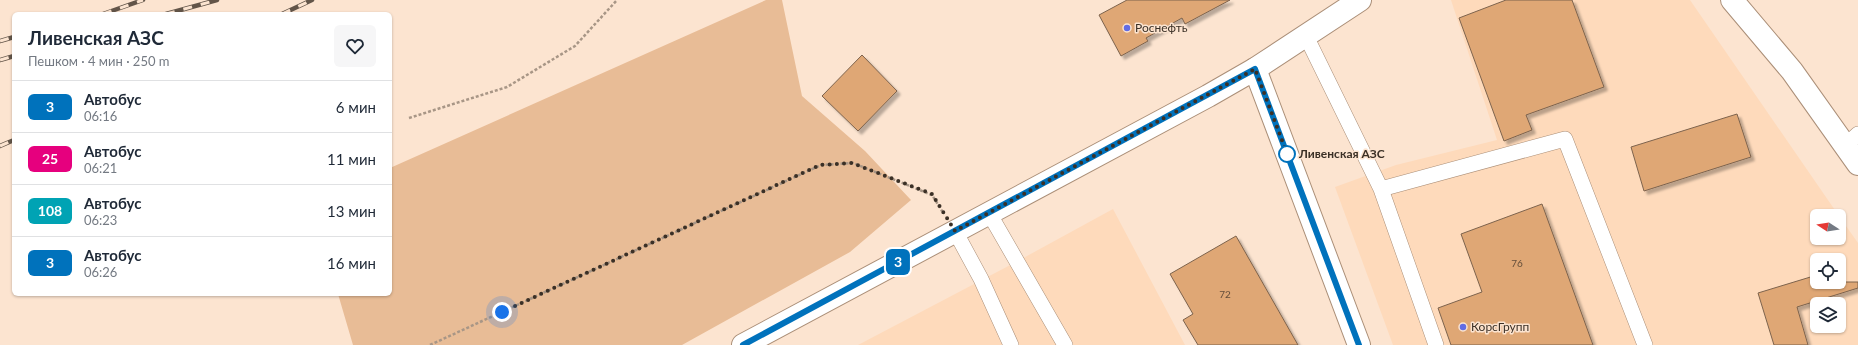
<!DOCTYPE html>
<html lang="ru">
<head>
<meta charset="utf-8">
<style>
  :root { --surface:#fff; --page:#f6f6f7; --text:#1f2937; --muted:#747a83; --line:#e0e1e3 }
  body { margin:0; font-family:Lato,sans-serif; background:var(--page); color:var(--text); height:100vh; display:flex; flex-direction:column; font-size:15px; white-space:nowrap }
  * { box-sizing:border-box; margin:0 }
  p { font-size:13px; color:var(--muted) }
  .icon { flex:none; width:22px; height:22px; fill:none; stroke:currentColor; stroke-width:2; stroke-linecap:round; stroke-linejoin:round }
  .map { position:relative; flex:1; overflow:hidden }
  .details { position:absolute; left:12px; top:12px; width:380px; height:284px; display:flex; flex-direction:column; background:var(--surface); border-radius:6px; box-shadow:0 1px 3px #0004 }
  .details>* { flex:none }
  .badge { padding:0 8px; border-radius:6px; font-size:14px; line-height:26px }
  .needle { width:26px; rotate:282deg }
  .buttons { position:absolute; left:1810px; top:209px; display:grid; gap:8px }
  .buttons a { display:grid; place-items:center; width:36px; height:36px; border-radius:6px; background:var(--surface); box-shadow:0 1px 3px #0004; font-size:20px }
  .you { position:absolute; width:20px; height:20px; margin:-10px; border:3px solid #fff; border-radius:50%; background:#1a73e8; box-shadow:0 0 0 6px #1a73e833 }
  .map>.badge { position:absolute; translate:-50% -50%; box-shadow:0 0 0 2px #fff }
  .round { display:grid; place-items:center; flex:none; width:42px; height:42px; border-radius:6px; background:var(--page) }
  .headline { display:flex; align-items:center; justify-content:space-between; height:68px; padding:0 16px }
  h1 { font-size:19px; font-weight:700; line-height:30px }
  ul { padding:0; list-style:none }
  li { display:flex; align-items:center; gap:12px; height:52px; padding:0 16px; border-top:1px solid var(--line) }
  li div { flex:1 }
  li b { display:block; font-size:15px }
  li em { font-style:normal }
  li .badge { min-width:44px; font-weight:700; text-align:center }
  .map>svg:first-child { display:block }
  .built { fill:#fedabb; fill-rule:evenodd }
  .green { fill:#e8bc96 }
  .building { fill:#dfa775; stroke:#7d634d; filter:url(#shadow) }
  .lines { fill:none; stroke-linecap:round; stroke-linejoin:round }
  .service-casing { stroke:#ab8f78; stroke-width:16 }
  .minor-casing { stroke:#ab8f78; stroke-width:24 }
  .tertiary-casing { stroke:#ab8f78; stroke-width:24 }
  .primary-casing { stroke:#ab8f78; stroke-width:24 }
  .path { stroke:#a89686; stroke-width:2.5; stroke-dasharray:3 2; stroke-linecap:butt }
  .service { stroke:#fff; stroke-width:15 }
  .minor { stroke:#fff; stroke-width:22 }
  .tertiary { stroke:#fff; stroke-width:22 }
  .primary { stroke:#fff; stroke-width:22 }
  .rail-casing { stroke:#635549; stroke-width:4.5 }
  .rail { stroke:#fce4d0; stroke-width:3; stroke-dasharray:9; stroke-linecap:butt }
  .line-casing { stroke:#fff; stroke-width:9 }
  .line { stroke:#0072bc; stroke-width:6 }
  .walk { stroke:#3b3026; stroke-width:4; stroke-dasharray:0 7.2 }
  .poi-dot { fill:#626ce4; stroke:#fce4d0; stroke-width:1.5 }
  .stop-dot { fill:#fff; stroke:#0072bc; stroke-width:2 }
  .labels { text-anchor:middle; stroke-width:3; stroke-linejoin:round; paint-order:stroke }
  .number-label { font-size:10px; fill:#644e3a }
  .poi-label { font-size:12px; fill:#3b3026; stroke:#fce4d0; text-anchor:start }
  .stop-label { font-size:12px; font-weight:bold; fill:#3b3026; stroke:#fce4d0; text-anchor:start }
</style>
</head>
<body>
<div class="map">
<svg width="1858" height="345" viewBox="0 0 1858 345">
  <defs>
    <filter id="shadow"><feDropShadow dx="3.5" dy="3.5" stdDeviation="1" flood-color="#0004"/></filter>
  </defs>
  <rect width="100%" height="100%" fill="#fce4d0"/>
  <path class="built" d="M1451 0H1690L1839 216H1817V238H1839V216L1858 243V345H1393L1335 187 1396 165 1497 140ZM1817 260H1839V282H1817ZM1817 304H1839V326H1817Z
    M1113 209 1185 345H858L1016 262Z"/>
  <path class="green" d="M766 0H782L802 96 865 151 911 200 850 252 682 345H353L338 294H390V168Z"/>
  <path class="building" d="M1127 0H1230L1185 24 1182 18 1146 38 1148 41 1121 56 1099 15Z
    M1506 0H1572L1604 87 1526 115 1532 130 1504 141 1459 18Z
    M862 55 897 91 858 131 822 96Z
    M1737 114 1751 157 1644 191 1631 147Z
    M1542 204 1593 345H1451L1438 308 1482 292 1461 234Z
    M1236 236 1298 345H1198L1183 320 1193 314 1170 274Z
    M1817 275V282H1858V288L1797 307 1808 345H1774L1758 293Z"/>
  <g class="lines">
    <defs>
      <path id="service" d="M1306 36 1381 189 1565 139 1645 345
        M1845 146 1858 134
        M1381 189 1436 345
        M989 213 1065 345
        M955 231 981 279 1011 345"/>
      <path id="minor" d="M1732 0 1792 71 1858 164"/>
      <path id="tertiary" d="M1255 69 1359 345"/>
      <path id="primary" d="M743 345 1208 96 1255 69 1360 0"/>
    </defs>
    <use href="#service" class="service-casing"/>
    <use href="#minor" class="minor-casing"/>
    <use href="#tertiary" class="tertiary-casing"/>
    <use href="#primary" class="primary-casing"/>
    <path class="path" d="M409 118 507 87 575 46 617 0
      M430 345 821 165 853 163 932 195 942 211"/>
    <use href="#service" class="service"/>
    <use href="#minor" class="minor"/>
    <use href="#tertiary" class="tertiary"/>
    <use href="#primary" class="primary"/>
    <defs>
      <path id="rail" d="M103 14 143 0
        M166 14 217 0
        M282 14 312 0
        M0 41 14 37
        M0 60 14 56
        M0 146 14 140"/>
    </defs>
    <use href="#rail" class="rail-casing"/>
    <use href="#rail" class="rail"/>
  </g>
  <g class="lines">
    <defs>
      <path id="line" d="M743 345 1255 69 1359 345"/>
    </defs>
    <use href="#line" class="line-casing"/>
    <use href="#line" class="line"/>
    <path class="walk" d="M502 312 820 165 852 163 932 194 955 231 1255 69 1288 156 1287 154"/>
  </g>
  <g class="poi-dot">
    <circle cx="1127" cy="28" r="4"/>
    <circle cx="1463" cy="327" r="4"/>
  </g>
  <circle class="stop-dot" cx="1287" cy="154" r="8"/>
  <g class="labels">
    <g class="number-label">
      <text x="1517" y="267">76</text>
      <text x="1225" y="298">72</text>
    </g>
    <g class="poi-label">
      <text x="1135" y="32">Роснефть</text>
      <text x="1471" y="331">КорсГрупп</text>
    </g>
    <g class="stop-label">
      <text x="1299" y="158">Ливенская АЗС</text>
    </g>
  </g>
</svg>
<div class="buttons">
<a><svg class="needle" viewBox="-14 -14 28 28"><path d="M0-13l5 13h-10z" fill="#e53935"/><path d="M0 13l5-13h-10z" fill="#747a83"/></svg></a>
<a><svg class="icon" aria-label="locate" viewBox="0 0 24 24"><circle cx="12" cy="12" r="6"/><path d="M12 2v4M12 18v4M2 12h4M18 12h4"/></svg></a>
<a><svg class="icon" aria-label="layers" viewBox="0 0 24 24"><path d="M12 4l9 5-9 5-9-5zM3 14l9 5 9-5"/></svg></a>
</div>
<div class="you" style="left:502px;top:312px"></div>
<b class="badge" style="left:898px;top:262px;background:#0072bc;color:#fff">3</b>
<section class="details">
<div class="headline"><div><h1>Ливенская АЗС</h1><p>Пешком · 4 мин · 250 m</p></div><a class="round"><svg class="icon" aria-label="heart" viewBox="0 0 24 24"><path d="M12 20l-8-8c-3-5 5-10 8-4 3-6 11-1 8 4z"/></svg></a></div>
<ul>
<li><span class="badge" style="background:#0072bc;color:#fff">3</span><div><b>Автобус</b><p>06:16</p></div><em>6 мин</em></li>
<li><span class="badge" style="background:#e6007e;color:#fff">25</span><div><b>Автобус</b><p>06:21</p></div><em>11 мин</em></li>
<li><span class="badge" style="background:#00a3b4;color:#fff">108</span><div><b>Автобус</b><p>06:23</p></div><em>13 мин</em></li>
<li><span class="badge" style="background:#0072bc;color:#fff">3</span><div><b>Автобус</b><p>06:26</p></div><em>16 мин</em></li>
</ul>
</section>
</div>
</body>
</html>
